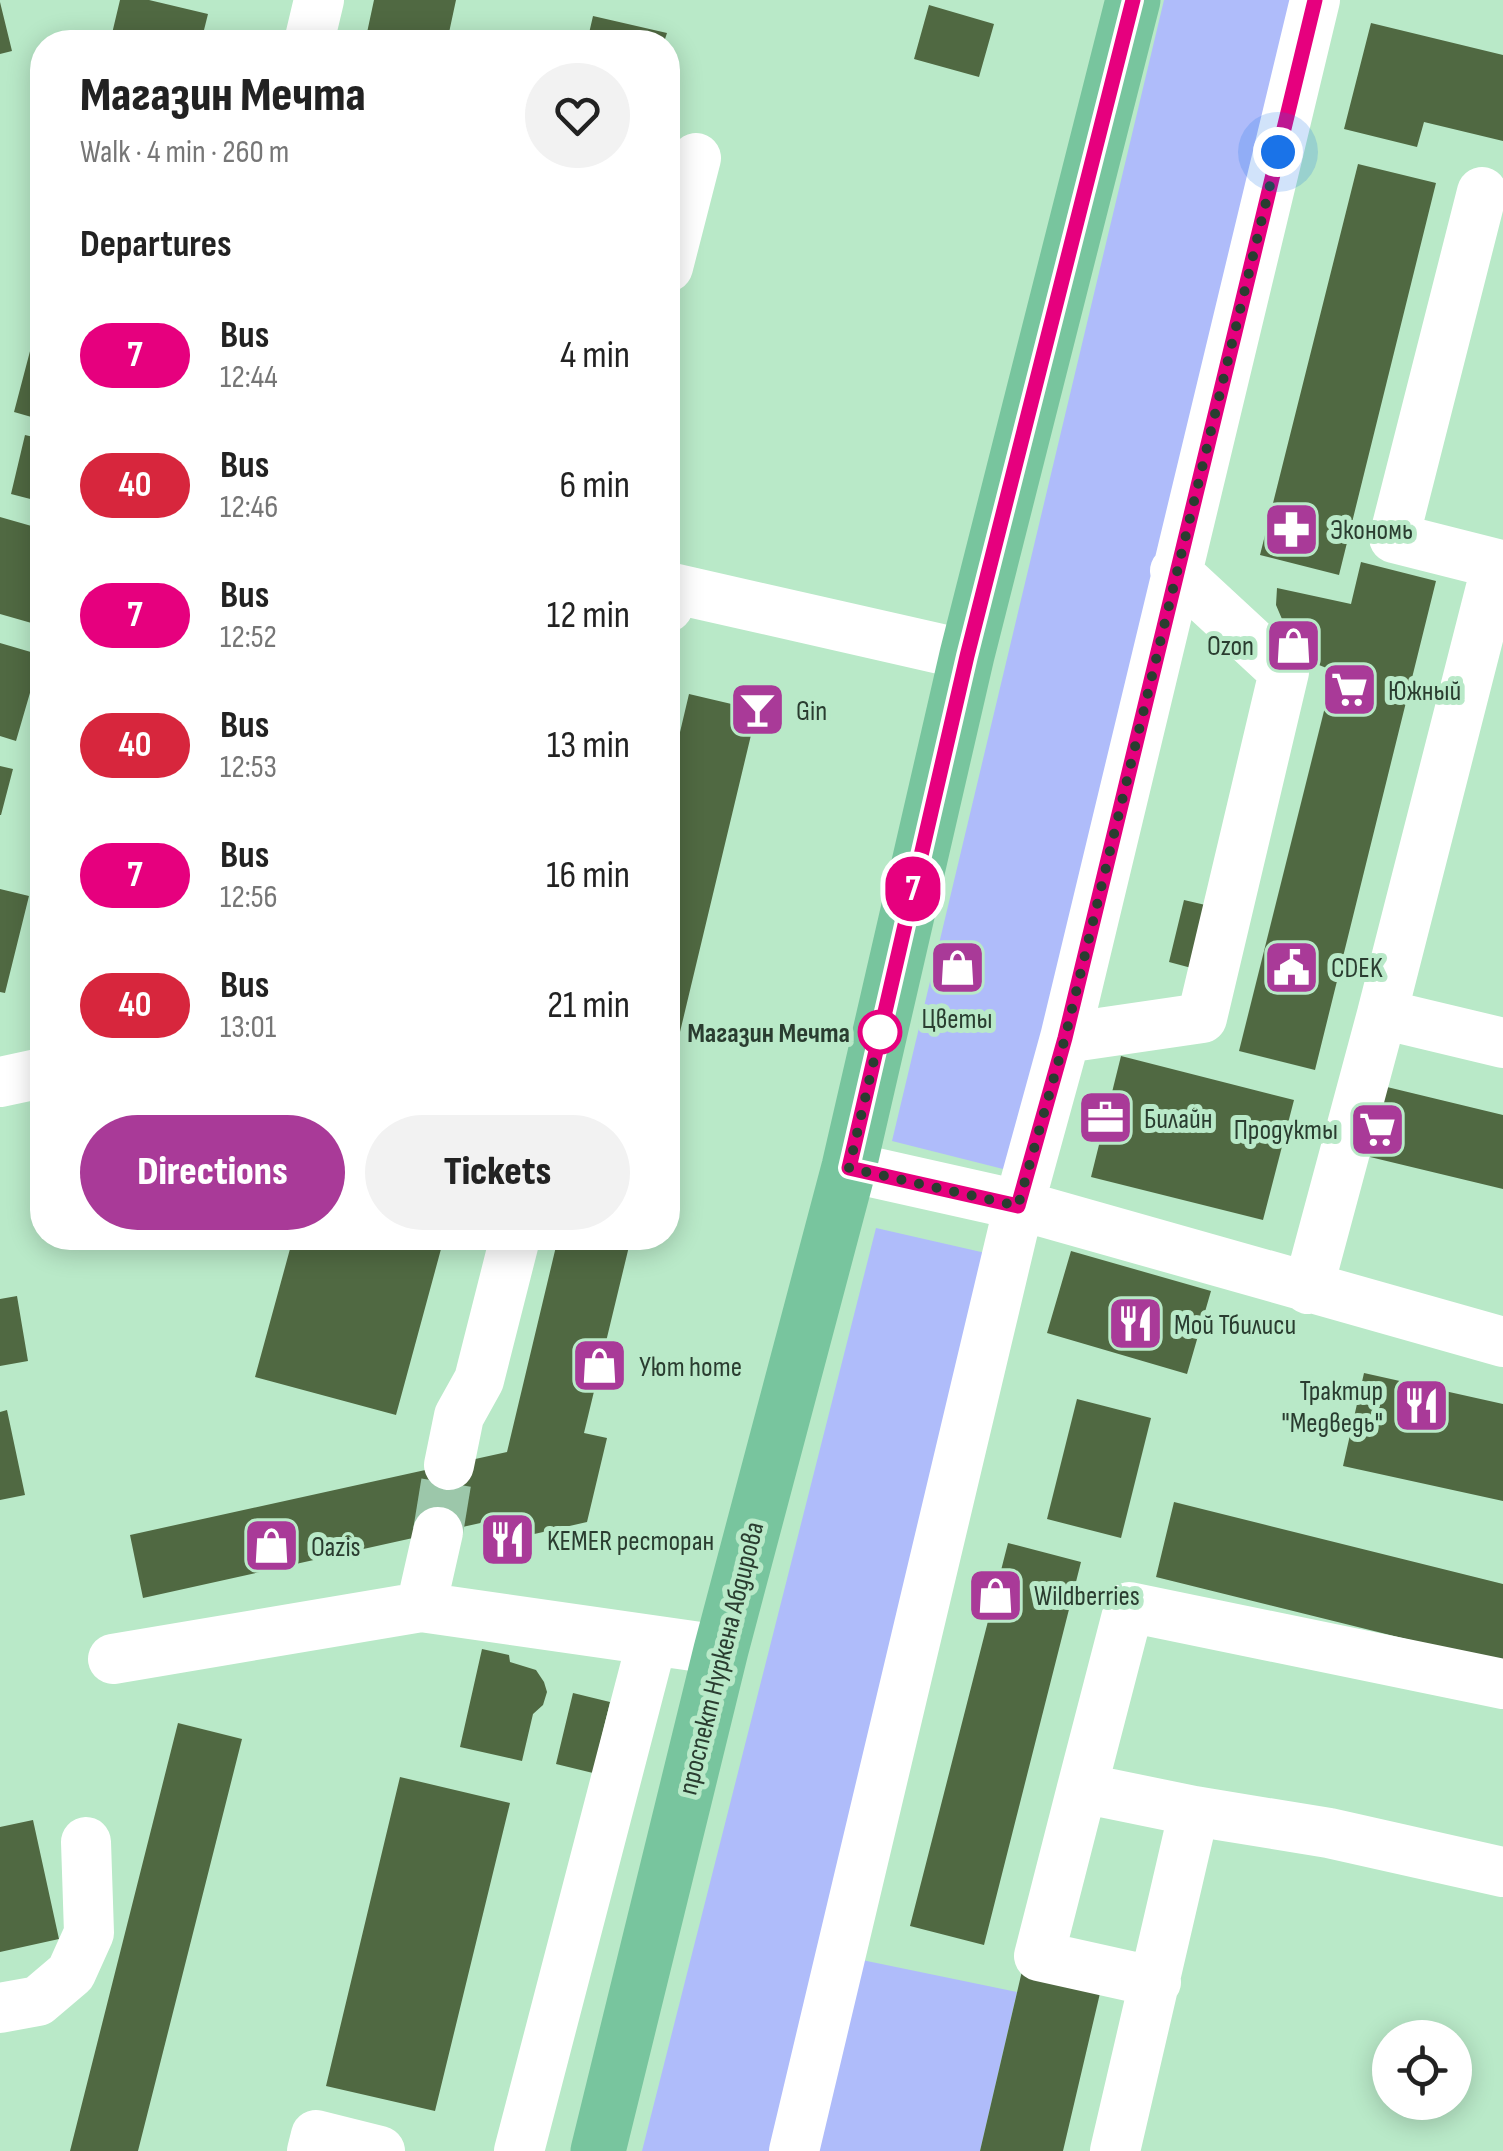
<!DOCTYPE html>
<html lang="en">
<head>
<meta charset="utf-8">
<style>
  :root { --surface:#fff; --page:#f2f2f2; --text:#222; --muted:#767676; --accent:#a93a98 }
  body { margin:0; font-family:"Sofia Sans Condensed",sans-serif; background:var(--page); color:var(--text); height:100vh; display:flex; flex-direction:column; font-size:38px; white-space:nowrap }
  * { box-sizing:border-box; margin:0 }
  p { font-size:32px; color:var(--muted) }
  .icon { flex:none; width:55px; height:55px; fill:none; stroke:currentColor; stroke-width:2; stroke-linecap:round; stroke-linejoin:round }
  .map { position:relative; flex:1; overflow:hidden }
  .sheet { position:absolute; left:30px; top:30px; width:650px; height:1220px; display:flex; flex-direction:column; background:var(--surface); border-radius:40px; box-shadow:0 5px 25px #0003 }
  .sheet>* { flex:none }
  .badge { padding:0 20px; border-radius:32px; font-size:35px; line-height:65px }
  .buttons { position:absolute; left:1372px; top:2020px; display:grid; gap:20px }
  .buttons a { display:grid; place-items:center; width:100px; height:100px; border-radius:50%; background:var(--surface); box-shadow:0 5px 25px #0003; font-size:50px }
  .you { position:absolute; width:50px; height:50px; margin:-25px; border:8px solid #fff; border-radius:50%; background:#1a73e8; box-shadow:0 0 0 15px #1a73e833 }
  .map>.badge { position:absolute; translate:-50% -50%; box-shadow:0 0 0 5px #fff }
  h2 { padding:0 50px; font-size:38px; line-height:90px }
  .round { display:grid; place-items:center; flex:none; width:105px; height:105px; border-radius:52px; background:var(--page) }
  .overview { display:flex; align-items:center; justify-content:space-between; height:170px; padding:0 50px }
  h1 { font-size:48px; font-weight:800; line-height:75px }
  .button { display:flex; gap:20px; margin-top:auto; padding:20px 50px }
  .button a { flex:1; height:115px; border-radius:60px; background:var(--accent); color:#fff; font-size:40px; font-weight:800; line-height:115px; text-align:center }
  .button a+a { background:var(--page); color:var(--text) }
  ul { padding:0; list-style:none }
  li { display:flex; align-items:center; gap:30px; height:130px; padding:0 50px }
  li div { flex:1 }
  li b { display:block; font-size:38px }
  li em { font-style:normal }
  li .badge { min-width:110px; font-weight:700; text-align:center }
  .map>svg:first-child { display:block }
  .green { fill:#afbcfa }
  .building { fill:#506942 }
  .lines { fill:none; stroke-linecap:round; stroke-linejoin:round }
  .minor-tunnel { stroke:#9cc7aa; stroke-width:50; stroke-dasharray:50 25; stroke-linecap:butt }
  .minor { stroke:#fff; stroke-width:50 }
  .major { stroke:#78c59e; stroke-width:55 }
  .line-casing { stroke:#fff; stroke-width:22 }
  .line { stroke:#e6007e; stroke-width:15 }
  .walk { stroke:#2a3d30; stroke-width:10; stroke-dasharray:0 18 }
  .stop-dot { fill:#fff; stroke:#e6007e; stroke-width:5 }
  .labels { text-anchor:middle; stroke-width:10; stroke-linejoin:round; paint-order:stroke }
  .poi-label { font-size:28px; fill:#2a3d30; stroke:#b9e9c8; text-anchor:start }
  .stop-label { font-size:28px; font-weight:bold; fill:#2a3d30; stroke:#b9e9c8; text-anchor:end }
  .street-label { font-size:28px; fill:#2a3d30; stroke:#b9e9c8 }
</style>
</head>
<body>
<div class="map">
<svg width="1503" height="2151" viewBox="0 0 1503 2151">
  <rect width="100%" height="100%" fill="#b9e9c8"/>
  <path class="green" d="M1164 0H1313L1027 1175 892 1141Z
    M876 1228 990 1254 773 2151H642Z
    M862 1960 1017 1992 980 2151H813Z"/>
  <path class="building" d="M120 0H149L208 14 201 42H110Z
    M374 0H456L447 42H365Z
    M0 2 12 51 0 54Z
    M929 5 994 24 979 77 914 59Z
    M593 16 667 33 664 42H587Z
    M1371 23 1503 55V141L1424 122 1417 147 1344 129Z
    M1358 164 1436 183 1339 575 1260 555Z
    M39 317 42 318V420L14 412Z
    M25 435 42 439V502L11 494Z
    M0 517 42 529V626L0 614Z
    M1361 562 1436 581 1315 1070 1239 1051 1334 671 1309 661 1293 645 1276 605 1277 588 1351 604Z
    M0 643 41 655 16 741 0 736Z
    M689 694 757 710 669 1078 668 783Z
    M0 766 13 769 1 815H0Z
    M0 889 29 896 5 993 0 992Z
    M1184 900 1214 907 1199 970 1169 962Z
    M1121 1056 1294 1100 1263 1220 1091 1177Z
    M1387 1087 1503 1115V1189L1370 1157Z
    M293 1238H444L396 1415 255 1377Z
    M558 1238H631L584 1433 607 1438 587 1522 508 1540 503 1518 143 1598 130 1535 507 1452Z
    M1071 1251 1211 1291 1187 1374 1047 1333Z
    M17 1296 28 1361 0 1366V1299Z
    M1364 1373 1503 1404V1501L1343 1466Z
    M1077 1399 1151 1418 1121 1538 1047 1519Z
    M7 1410 25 1495 0 1500V1412Z
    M1174 1502 1503 1584V1663L1156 1577Z
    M1008 1543 1081 1562 984 1945 910 1926Z
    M482 1649 509 1655 510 1662 536 1670 544 1682 547 1692 543 1705 533 1714 522 1761 460 1747Z
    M573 1693 610 1702 593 1773 556 1764Z
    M178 1723 242 1739 138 2151H70Z
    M400 1777 510 1803 435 2111 326 2086Z
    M33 1820 59 1939 0 1952V1827Z
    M1022 1971 1101 1989 1063 2151H980Z"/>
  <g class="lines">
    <path class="minor-tunnel" d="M438 1532 449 1465"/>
    <path class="minor" d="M309 42 319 0
      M668 267 696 158
      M668 607 672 588 967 655
      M1382 1014 1497 564 1394 538 1482 192
      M1065 1038 1202 1018 1284 672 1175 571
      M0 1082 42 1073
      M849 1167 1019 1205 1503 1342
      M1308 1289 1382 1014 1503 1043
      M449 1465 459 1416 479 1380 515 1238
      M438 1532 421 1607 721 1650
      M113 1659 421 1607
      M1082 1788 1129 1607 1503 1684
      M1194 1811 1329 1833 1503 1872
      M0 2008 38 2001 71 1973 89 1933 86 1842
      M312 2151 316 2135 380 2151
      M519 2151 652 1641
      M794 2151 1019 1205 1065 1038 1315 0
      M1115 2151 1194 1811 1082 1788 1039 1956 1156 1982"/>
    <path class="major" d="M598 2151 721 1650 849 1167 967 655 1133 0"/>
  </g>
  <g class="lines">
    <defs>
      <path id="line" d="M1133 0 967 656 849 1168 1018 1206 1065 1038 1315 0"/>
    </defs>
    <use href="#line" class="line-casing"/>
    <use href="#line" class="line"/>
    <path class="walk" d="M880 1032 883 1021 849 1168 1018 1206 1065 1038 1278 152"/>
  </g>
  <defs>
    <symbol id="pharmacy-square" viewBox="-11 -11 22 22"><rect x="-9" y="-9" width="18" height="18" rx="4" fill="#a93a98" stroke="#b9e9c8"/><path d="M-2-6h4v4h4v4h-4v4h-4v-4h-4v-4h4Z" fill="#fff"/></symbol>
    <symbol id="shop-square" viewBox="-11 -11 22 22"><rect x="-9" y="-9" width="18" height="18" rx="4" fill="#a93a98" stroke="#b9e9c8"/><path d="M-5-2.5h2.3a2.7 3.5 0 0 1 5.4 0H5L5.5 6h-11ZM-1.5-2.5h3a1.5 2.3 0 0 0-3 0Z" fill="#fff"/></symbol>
    <symbol id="supermarket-square" viewBox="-11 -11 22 22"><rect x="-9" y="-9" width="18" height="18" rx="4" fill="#a93a98" stroke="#b9e9c8"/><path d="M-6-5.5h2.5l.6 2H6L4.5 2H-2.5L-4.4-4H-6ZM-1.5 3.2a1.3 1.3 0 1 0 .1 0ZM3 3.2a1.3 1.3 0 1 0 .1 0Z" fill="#fff"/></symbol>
    <symbol id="bar-square" viewBox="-11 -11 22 22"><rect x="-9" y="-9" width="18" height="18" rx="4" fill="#a93a98" stroke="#b9e9c8"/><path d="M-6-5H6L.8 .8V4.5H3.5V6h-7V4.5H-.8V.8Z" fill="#fff"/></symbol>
    <symbol id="civic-square" viewBox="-11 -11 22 22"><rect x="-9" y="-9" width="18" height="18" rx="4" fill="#a93a98" stroke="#b9e9c8"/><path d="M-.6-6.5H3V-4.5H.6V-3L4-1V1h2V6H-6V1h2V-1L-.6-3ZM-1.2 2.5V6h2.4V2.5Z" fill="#fff"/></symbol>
    <symbol id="office-square" viewBox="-11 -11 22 22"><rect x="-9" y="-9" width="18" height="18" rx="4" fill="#a93a98" stroke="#b9e9c8"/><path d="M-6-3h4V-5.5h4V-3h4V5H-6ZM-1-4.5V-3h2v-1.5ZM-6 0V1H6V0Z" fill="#fff"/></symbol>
    <symbol id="restaurant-square" viewBox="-11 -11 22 22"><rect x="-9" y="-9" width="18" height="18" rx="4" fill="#a93a98" stroke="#b9e9c8"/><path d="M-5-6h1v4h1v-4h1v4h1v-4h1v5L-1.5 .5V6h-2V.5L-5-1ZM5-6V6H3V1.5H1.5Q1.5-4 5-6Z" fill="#fff"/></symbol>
  </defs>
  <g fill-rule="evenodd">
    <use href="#pharmacy-square" x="1260" y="498" width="63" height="63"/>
    <use href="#shop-square" x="1262" y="614" width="63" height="63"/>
    <use href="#supermarket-square" x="1318" y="658" width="63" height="63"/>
    <use href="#bar-square" x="726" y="678" width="63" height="63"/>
    <use href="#shop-square" x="926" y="936" width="63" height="63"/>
    <use href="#civic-square" x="1260" y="936" width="63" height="63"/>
    <use href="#office-square" x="1074" y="1086" width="63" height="63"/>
    <use href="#supermarket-square" x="1346" y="1098" width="63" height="63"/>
    <use href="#restaurant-square" x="1104" y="1292" width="63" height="63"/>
    <use href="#shop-square" x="568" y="1334" width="63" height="63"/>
    <use href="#restaurant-square" x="1390" y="1374" width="63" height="63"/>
    <use href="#restaurant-square" x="476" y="1508" width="63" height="63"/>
    <use href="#shop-square" x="240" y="1514" width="63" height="63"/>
    <use href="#shop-square" x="964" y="1564" width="63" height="63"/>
  </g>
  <circle class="stop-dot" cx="880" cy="1032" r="20"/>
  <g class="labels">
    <g class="poi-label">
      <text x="1330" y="539">Экономь</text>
      <text x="1254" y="655" text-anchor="end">Ozon</text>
      <text x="1388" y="700">Южный</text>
      <text x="796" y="720">Gin</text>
      <text x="1331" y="977">CDEK</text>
      <text x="957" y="1028" text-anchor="middle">Цветы</text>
      <text x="1144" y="1128">Билайн</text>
      <text x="1338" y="1139" text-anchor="end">Продукты</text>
      <text x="1174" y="1334">Мой Тбилиси</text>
      <text x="639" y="1376">Уют home</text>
      <text x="1383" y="1400" text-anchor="end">Трактир<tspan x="1383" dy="32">"Медведь"</tspan></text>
      <text x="547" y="1550">KEMER ресторан</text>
      <text x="311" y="1556">Oazis</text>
      <text x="1034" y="1605">Wildberries</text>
    </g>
    <g class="stop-label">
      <text x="850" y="1042">Магазин Мечта</text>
    </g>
    <g class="street-label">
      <text transform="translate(720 1658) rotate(-76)" y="10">проспект Нуркена Абдирова</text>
    </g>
  </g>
</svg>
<div class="buttons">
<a><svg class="icon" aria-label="locate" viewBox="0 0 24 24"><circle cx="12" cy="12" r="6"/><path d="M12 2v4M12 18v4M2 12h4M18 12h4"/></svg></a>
</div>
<div class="you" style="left:1278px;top:152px"></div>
<b class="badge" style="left:913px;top:889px;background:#e6007e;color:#fff">7</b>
<section class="sheet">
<div class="overview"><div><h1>Магазин Мечта</h1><p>Walk · 4 min · 260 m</p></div><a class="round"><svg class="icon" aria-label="heart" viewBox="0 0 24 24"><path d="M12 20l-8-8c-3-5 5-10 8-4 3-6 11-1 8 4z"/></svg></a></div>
<h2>Departures</h2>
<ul>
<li><span class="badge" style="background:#e6007e;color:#fff">7</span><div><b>Bus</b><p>12:44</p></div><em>4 min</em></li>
<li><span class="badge" style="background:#d7263d;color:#fff">40</span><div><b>Bus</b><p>12:46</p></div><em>6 min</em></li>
<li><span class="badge" style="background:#e6007e;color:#fff">7</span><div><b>Bus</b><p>12:52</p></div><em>12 min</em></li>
<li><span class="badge" style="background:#d7263d;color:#fff">40</span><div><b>Bus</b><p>12:53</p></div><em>13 min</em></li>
<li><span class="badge" style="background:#e6007e;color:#fff">7</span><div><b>Bus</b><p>12:56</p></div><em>16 min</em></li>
<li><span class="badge" style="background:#d7263d;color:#fff">40</span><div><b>Bus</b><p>13:01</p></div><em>21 min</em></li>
</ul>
<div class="button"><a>Directions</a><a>Tickets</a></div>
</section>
</div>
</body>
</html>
